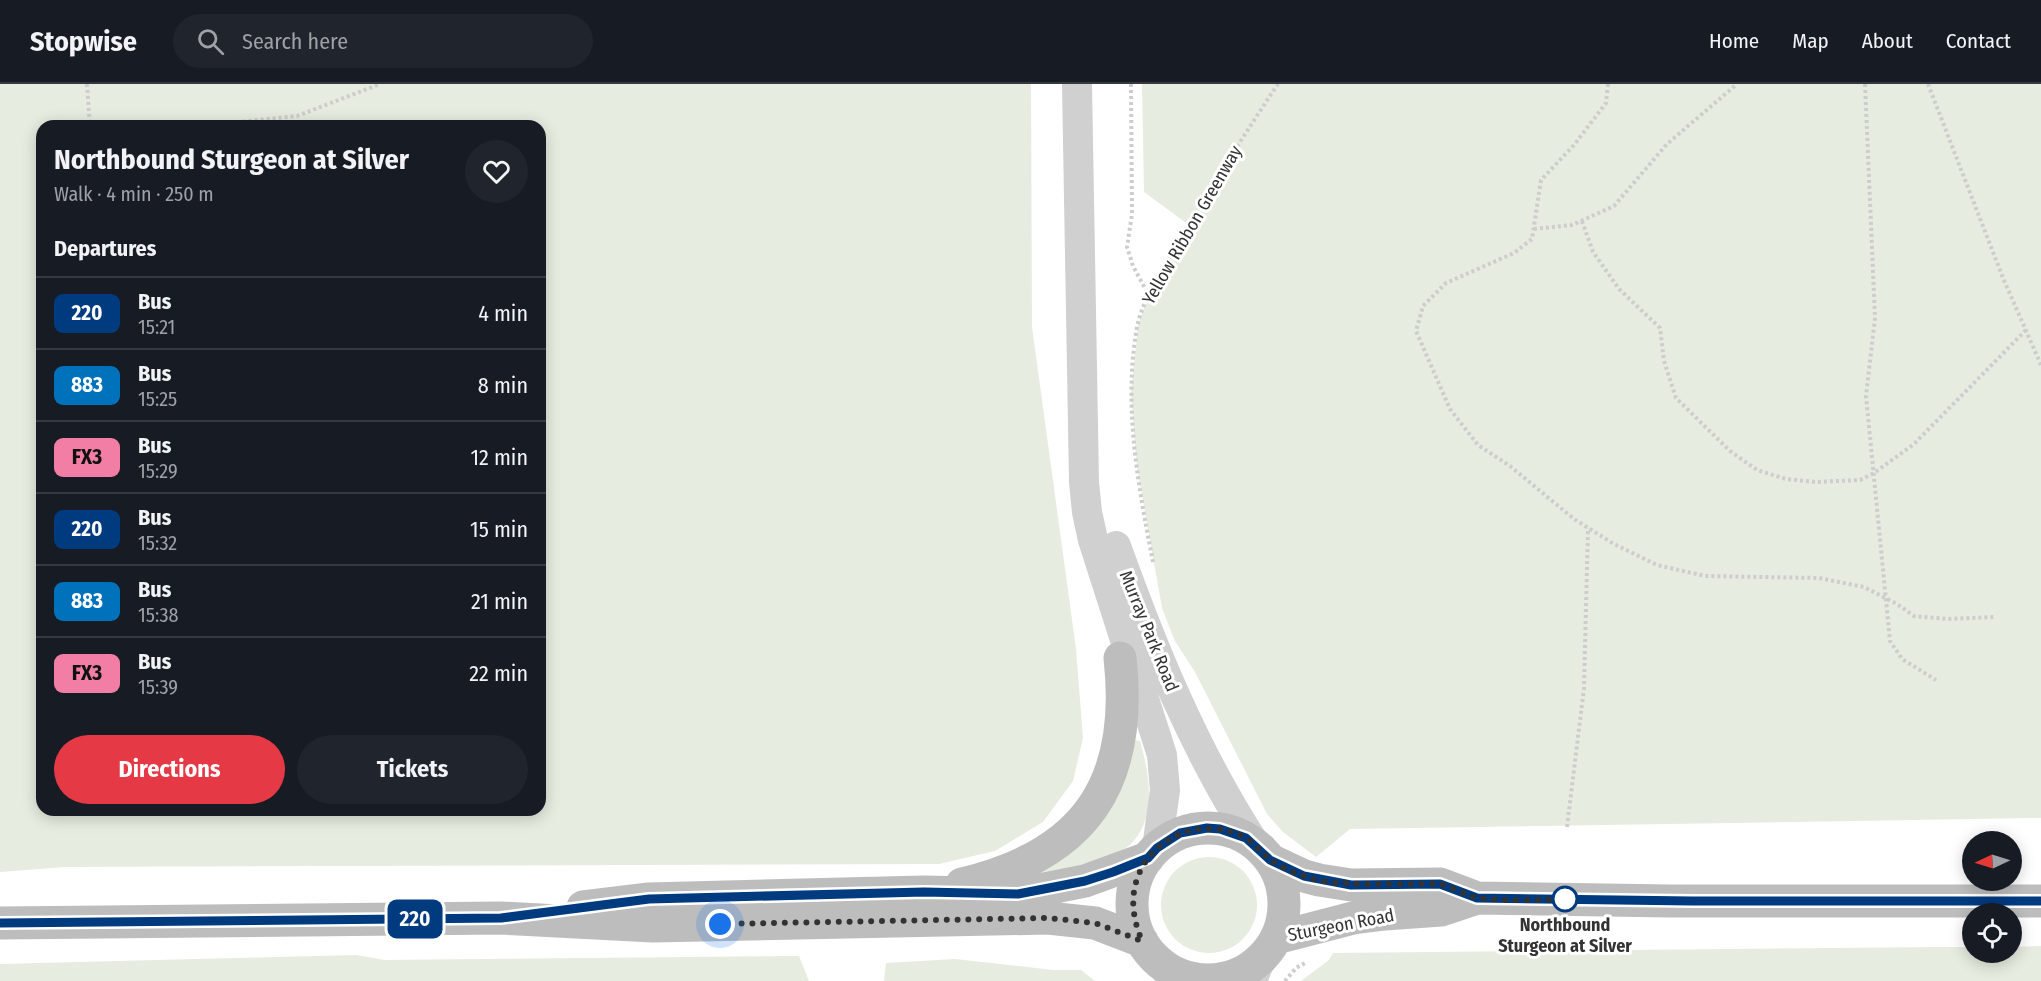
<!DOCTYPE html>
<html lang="en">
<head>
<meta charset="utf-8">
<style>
  :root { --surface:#171b24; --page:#20242c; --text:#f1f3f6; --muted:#9ea1a6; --line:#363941; --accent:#e63946 }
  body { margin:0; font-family:"Fira Sans Condensed",sans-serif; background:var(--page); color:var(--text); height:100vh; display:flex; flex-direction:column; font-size:22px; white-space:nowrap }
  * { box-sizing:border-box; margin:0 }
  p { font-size:20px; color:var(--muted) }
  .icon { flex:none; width:33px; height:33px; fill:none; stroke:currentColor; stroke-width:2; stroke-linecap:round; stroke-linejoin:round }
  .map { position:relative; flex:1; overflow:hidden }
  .sheet { position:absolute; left:36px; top:36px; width:510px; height:696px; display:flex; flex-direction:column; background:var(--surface); border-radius:18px; box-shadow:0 3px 15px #0003 }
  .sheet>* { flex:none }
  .badge { padding:0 12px; border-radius:9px; font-size:21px; line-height:39px }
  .needle { width:39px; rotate:266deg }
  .buttons { position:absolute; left:1962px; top:747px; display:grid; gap:12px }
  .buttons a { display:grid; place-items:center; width:60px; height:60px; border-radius:50%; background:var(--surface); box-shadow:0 3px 15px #0003; font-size:30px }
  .you { position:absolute; width:30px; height:30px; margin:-15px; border:4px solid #fff; border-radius:50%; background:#1a73e8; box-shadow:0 0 0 9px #1a73e833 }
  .map>.badge { position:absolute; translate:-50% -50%; box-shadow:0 0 0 3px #fff }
  h2 { padding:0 18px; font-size:22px; line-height:54px }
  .round { display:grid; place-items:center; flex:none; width:63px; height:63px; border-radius:32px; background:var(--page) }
  .headline { display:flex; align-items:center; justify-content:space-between; height:102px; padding:0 18px }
  h1 { font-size:28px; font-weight:700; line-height:45px }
  .cta { display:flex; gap:12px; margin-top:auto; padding:12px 18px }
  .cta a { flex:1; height:69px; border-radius:36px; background:var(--accent); color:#fff; font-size:24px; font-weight:700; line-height:69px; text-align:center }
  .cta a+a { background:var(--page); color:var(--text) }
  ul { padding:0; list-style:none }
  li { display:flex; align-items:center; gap:18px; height:72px; padding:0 18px; border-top:2px solid var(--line) }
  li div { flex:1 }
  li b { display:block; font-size:22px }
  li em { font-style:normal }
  li .badge { min-width:66px; font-weight:700; text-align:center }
  header { display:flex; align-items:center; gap:36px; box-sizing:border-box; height:84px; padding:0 30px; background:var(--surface); border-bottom:2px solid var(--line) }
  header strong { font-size:28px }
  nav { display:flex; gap:33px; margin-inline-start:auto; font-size:21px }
  .search { width:420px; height:54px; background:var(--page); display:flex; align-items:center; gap:15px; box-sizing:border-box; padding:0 21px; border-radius:33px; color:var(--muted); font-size:22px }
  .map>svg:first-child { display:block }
  .green { fill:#e6ecdf; fill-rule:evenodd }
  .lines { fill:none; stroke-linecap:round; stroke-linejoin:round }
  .path { stroke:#cdcdcd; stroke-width:4; stroke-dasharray:3 3; stroke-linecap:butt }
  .tertiary { stroke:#d0d0d0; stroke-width:30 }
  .secondary { stroke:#bdbdbd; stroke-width:33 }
  .line-casing { stroke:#fff; stroke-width:14 }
  .line { stroke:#003b80; stroke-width:9 }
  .walk { stroke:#333; stroke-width:6; stroke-dasharray:0 10.8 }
  .stop-dot { fill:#fff; stroke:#003b80; stroke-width:3 }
  .labels { text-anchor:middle; stroke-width:6; stroke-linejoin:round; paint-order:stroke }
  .street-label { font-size:18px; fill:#333; stroke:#fff }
  .stop-label { font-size:18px; font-weight:bold; fill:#333; stroke:#fff }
</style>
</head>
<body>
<header>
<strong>Stopwise</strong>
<div class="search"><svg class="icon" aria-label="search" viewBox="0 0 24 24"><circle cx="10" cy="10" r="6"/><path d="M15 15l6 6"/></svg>Search here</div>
<nav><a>Home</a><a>Map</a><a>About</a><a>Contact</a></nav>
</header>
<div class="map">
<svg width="2041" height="897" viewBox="0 0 2041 897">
  <rect width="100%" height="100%" fill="#fff"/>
  <path class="green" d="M0 0H1031L1032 243 1076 565 1083 654 1073 697 1043 738 995 767 939 780 65 783 0 788ZM42 42H540V726H42Z
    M1142 0H2041V734L1350 745 1316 773 1283 748 1267 730 1195 588 1175 557 1170 545 1162 524 1137 382 1131 310 1138 241 1149 211 1189 141 1144 108Z
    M1133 656 1140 657C1151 695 1159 745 1119 769 1096 782 1065 786 1040 794L1038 788 1069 770 1100 738Z
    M1161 821a48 48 0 1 1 96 0a48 48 0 1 1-96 0Z
    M2041 862V897H1301L1329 876 1333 869 1938 863H1972V868H2012V863Z
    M357 871 384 876 799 872 809 897H0V880Z
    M955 875 1053 886H1081L1095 897H884L886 879Z"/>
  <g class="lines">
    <path class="path" d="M87 0 90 42
      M1131 0 1132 130 1127 163 1133 182 1148 210
      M1608 0 1606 19 1574 61 1541 96 1532 155 1514 169 1446 199 1423 222 1416 247 1450 325 1478 361 1510 382 1574 435 1614 460 1657 481 1705 492 1819 494 1864 503 1897 520 1914 532 1948 535 1995 533
      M1865 0 1875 234 1866 312 1890 557 1902 575 1936 596
      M1928 0 2003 194 2041 281
      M201 42 297 32 380 0
      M1582 137 1593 168 1619 205 1660 244 1664 277 1676 314 1730 367 1757 386 1786 395 1816 398 1860 396 1874 389 1914 360 2026 246
      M1534 145 1572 141 1614 122 1667 60 1737 0
      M1153 478C1138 401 1123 321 1137 243 1144 210 1167 179 1184 150 1214 99 1245 49 1278 0
      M1567 743 1584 604 1588 444
      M1285 897 1296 884 1307 878"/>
    <path class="tertiary" d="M1077 0 1084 398 1087 428 1093 456 1162 671 1165 706 1157 764
      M1116 462C1153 565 1195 668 1255 760
      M1160 879 1175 897
      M1252 897 1261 874"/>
    <path class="secondary" d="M1132 820a76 76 0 1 1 152 0a76 76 0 1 1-152 0Z
      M1270 776 1304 792 1319 796 1351 801 1440 800 1477 814 1671 817H2041
      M962 800C1085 771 1134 700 1120 574
      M583 823 649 815 924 808 1019 810 1085 797 1148 774
      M0 839 501 834 653 842 1048 834 1095 839 1142 857
      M1276 854 1353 834 1385 830 1441 826 1477 814"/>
  </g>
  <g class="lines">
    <defs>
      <path id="line" d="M0 839 501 834 649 815 924 808 1018 810 1085 797 1113 788 1148 774 1157 764 1180 749 1207 744 1220 745 1246 754 1270 776 1304 792 1351 801 1440 800 1477 814 1692 817H2041"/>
    </defs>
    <use href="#line" class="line-casing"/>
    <use href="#line" class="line"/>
    <path class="walk" d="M720 840 1048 834 1095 839 1142 857C1131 831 1129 805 1144 780 1166 746 1209 735 1244 753 1255 759 1262 770 1272 777 1286 786 1305 794 1322 797 1351 801 1379 800 1408 800 1418 800 1430 799 1440 800 1453 803 1465 812 1479 814 1506 817 1537 816 1565 815"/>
  </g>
  <circle class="stop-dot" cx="1565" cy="815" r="12"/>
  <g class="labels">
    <g class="street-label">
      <text transform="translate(1192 141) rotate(-60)" y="6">Yellow Ribbon Greenway</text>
      <text transform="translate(1149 547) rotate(68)" y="6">Murray Park Road</text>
      <text transform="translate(1341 841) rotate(-11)" y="6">Sturgeon Road</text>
    </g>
    <g class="stop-label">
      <text x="1565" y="847">Northbound<tspan x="1565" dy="21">Sturgeon at Silver</tspan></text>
    </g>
  </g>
</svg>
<div class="buttons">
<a><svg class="needle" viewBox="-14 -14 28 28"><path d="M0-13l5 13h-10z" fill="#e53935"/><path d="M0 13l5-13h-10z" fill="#9ea1a6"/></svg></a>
<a><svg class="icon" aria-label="locate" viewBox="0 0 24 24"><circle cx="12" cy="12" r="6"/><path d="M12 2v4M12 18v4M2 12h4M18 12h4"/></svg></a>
</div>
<div class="you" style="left:720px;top:840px"></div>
<b class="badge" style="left:415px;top:835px;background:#003b80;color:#fff">220</b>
<section class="sheet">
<div class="headline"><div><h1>Northbound Sturgeon at Silver</h1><p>Walk · 4 min · 250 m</p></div><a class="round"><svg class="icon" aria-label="heart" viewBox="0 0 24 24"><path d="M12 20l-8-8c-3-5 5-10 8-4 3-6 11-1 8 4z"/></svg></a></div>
<h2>Departures</h2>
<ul>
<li><span class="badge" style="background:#003b80;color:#fff">220</span><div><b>Bus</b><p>15:21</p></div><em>4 min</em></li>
<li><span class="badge" style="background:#0072bc;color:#fff">883</span><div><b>Bus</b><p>15:25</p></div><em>8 min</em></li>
<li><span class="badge" style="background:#f27ea6;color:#111">FX3</span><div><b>Bus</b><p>15:29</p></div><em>12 min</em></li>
<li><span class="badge" style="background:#003b80;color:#fff">220</span><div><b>Bus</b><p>15:32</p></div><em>15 min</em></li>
<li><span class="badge" style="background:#0072bc;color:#fff">883</span><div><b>Bus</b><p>15:38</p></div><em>21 min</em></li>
<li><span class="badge" style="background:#f27ea6;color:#111">FX3</span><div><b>Bus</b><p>15:39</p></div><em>22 min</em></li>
</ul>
<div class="cta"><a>Directions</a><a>Tickets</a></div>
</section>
</div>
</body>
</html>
